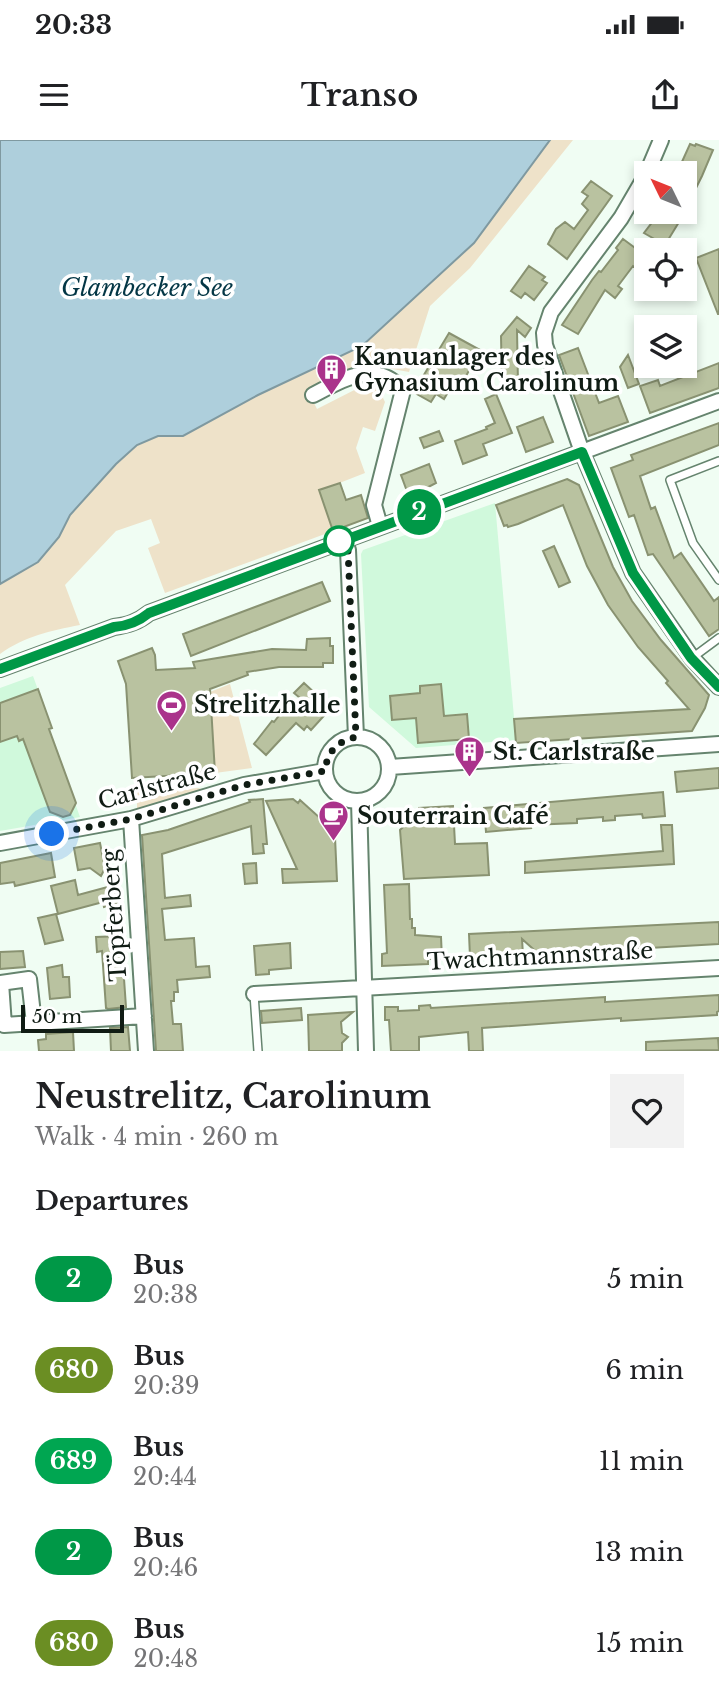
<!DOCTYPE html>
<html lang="en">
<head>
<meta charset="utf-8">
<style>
  :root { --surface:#fff; --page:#f2f2f2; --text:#202124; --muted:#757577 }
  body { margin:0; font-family:"Libre Baskerville",serif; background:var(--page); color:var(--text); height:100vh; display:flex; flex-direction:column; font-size:26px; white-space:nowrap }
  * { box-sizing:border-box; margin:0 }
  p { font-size:23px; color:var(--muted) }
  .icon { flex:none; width:38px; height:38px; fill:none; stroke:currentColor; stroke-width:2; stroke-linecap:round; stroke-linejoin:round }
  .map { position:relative; height:911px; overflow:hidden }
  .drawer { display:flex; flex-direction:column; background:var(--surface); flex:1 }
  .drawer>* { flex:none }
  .badge { padding:0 14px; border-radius:23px; font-size:24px; line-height:46px }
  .needle { width:46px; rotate:313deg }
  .tools { position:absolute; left:634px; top:21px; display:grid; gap:14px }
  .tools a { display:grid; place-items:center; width:63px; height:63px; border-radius:0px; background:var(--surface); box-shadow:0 4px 10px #0003; font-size:35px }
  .scale { position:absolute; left:21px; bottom:18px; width:103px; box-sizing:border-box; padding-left:7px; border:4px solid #101c14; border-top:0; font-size:19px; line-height:24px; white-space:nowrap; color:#101c14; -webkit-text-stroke:5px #fff; paint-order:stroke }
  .you { position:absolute; width:35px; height:35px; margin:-18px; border:5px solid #fff; border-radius:50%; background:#1a73e8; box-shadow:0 0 0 10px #1a73e833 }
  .map>.badge { position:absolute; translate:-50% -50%; box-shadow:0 0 0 4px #fff }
  h2 { padding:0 35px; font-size:26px; line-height:63px }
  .round { display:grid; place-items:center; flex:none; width:74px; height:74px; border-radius:0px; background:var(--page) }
  .summary { display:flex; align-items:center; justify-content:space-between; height:119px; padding:0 35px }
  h1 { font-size:33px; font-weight:600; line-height:52px }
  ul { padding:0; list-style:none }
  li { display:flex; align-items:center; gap:21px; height:91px; padding:0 35px }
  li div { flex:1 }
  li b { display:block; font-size:26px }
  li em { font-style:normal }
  li .badge { min-width:77px; font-weight:700; text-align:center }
  .status { display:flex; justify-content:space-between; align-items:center; height:49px; padding:0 35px; background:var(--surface); direction:ltr }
  .status svg { height:19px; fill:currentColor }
  header { display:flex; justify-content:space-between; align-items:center; height:91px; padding:0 35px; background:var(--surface); font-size:32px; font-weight:600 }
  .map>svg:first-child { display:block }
  .built { fill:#d0f9dc }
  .green { fill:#eee2c9 }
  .water { fill:#aecfdc; stroke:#7f99a0; stroke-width:2 }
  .building { fill:#b9c2a0; stroke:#899271; stroke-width:2 }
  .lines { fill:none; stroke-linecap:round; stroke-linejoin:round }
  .lane-casing { stroke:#65846e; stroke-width:10 }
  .street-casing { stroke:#65846e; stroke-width:18 }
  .lane { stroke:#fff; stroke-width:7 }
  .street { stroke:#fff; stroke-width:14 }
  .line-casing { stroke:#fff; stroke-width:16 }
  .line { stroke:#009847; stroke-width:10 }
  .walk { stroke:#101c14; stroke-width:7; stroke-dasharray:0 12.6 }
  .stop-dot { fill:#fff; stroke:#009847; stroke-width:3.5 }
  .labels { text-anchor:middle; stroke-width:7; stroke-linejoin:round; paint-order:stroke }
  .poi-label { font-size:23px; font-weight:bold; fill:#101c14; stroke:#fff; text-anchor:start }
  .street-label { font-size:23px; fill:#101c14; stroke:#fff }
  .water-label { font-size:24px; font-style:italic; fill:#033645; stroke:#fff }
</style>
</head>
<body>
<div class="status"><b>20:33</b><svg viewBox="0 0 49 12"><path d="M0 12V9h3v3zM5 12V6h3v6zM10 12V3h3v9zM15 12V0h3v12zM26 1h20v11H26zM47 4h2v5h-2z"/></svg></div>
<header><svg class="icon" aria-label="menu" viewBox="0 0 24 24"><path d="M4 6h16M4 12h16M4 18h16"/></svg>Transo<svg class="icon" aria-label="share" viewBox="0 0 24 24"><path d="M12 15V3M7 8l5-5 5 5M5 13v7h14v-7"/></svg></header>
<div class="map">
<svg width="719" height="911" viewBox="0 0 719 911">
  <rect width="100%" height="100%" fill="#f0fdf3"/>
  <path class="built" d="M495 363 516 600 416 608 369 567 361 414 363 410Z
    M33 536 52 588 49 590 80 677 0 691V548Z"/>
  <path class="green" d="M550 0H573L470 128 430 166 409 232 365 224 309 253 317 269 374 240 385 262 375 291 363 287 356 308 365 333 319 351 333 391 165 453 148 408 160 403 151 379 116 391 65 445 80 485C50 491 25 496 0 514V444L59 397 70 375 116 324 137 305 158 296H183L258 255 362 206 474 103Z
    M230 544 252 628 215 633 210 552Z
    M199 648 203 650 137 670V652Z"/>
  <path class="water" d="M0 0H550L474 103 362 206 258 255 183 296H158L137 305 116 324 70 375 59 397 38 422 0 444Z"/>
  <path class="building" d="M690 4 695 6 696 4 713 10 702 36 679 82 665 105 644 93 660 72H684V32L687 26 681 24Z
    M591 41 612 56 567 119 548 104 556 89 565 82 574 89 588 70 582 64 588 56 582 52Z
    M623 99 646 116V135L633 126 618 146 622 149 615 158 605 150 578 194 562 185 592 140 599 131 601 132 618 110 616 108Z
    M719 109V174H718L696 118Z
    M529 126 545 137 542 140 547 143 534 160 525 153 521 158 511 151Z
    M517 177 531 188 525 197 517 190 518 244H502L501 196Z
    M449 193 480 210 458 251 451 247 444 259 436 254 431 262 417 254 421 246 422 238Z
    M578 208 599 263 618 256 628 282 589 296 559 215Z
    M628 215 639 244 628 248 620 227Z
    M719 223V248L650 273 640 246 658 240 660 246Z
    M496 254 512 293 483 304 487 315 463 324 455 301 487 289 486 287 495 283 485 259Z
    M543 277 553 302 526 312 517 287Z
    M719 283V305L640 336 651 369 655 367 674 418 681 413 714 461 719 457V489L709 496 653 414 648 415 634 375 629 377 611 328 633 320 631 315Z
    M439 291 443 301 424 308 420 298Z
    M429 324 436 343 419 352 418 350 408 354 401 335Z
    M567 339 579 345 613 427 632 461 661 500 709 555 705 568 692 591 516 603 514 579 689 569 666 543 668 541 638 507 608 465 587 426 563 365 518 384 508 387 507 385 504 386 496 365Z
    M340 343 346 360 361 355 368 378 333 391 319 350Z
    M554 406 570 442 559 447 543 411Z
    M322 442 330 461 191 516 183 494Z
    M330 498V506H333V523H323V527H279L247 532 248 535 210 549 215 633 132 638 126 544 118 521 152 508 155 515 156 530 195 528 193 522 272 509 306 510 307 499Z
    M304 543 331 568 311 590 307 586 304 590 296 583 266 615 254 604 272 581 274 582 281 573 283 575 300 558 294 553Z
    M441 544 444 576 467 574 469 599 418 603 416 578 392 580 390 556 420 553V546Z
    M38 549 52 588 49 589 76 663 70 675 63 677 50 672 23 599 19 601 17 596 0 602V563Z
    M719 628V648L677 652 675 632Z
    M663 652 665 676 643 678 642 674 615 676V680L603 681V677L577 679V683L530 685 531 688 486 692 484 668Z
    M263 659 267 704H263L264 713 253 714 251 686 162 714 165 758 190 755 191 766 162 769 165 800 194 798 196 827 209 826 210 837 177 840 178 852H174V861H171L173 884H181L183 911H156L142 695 168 690 250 662 249 660Z
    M293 659 298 663 300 660 331 688 329 690 335 697 337 741 283 743 282 729H297L266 661Z
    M453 666 455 704 487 703 489 735 404 739 400 690 419 672V668Z
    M661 685H672L674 724 525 733V722L663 711Z
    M100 703 105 728 101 736 90 728 78 730 74 708Z
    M51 713 55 737 15 746 14 742 0 744V723Z
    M256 723 257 743 245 744 243 724Z
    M75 740 78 755 115 745 119 763 104 767 103 762 58 774 51 746Z
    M409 744 410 779H412V788H415V795L441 797 442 819H428V824L382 826V814L387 813 384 745Z
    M56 774 63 800 45 804 38 778Z
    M719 782V804L544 814 542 817 522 799 523 815 470 817 469 794Z
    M121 796 126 867 108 869 106 868 102 811 97 812 96 797Z
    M290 803 291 828 269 830V834L256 835 254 806Z
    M23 811 25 827 0 829V812Z
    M62 825 63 837H69L70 857 50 859 47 828Z
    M719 855V871L717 872V875L621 881V878L482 888 483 911H469L468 892 419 897V911H391L389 880H385V867H398V871L419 870V866L430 865 431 868 605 857V862Z
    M301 868 302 880 262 883 261 871Z
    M353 872 341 882 342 893 348 897 342 903V911H309L308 875Z
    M128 887 130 911H111L110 888Z
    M73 892 74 911H39L38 900 46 899V894Z
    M718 898 719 910 646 911V902Z"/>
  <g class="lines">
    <defs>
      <path id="lane" d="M719 321 670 340 693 403 719 440
        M692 518 719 498
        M254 854 258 911"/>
      <path id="street" d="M647 33 661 0
        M646 35 621 78 551 172 544 193 545 205 582 312 633 433 692 518 719 547
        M313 255C344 239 374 219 403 250L374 365 380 386
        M344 400 348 410 356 597
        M0 529 114 487C128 485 138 482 149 473L719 261
        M325 629a32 32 0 1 1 64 0a32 32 0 1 1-64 0Z
        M390 627 719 604
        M359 661 366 911
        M131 679 146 911
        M0 703 131 679 244 645 325 631
        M0 843 29 839 34 883
        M1 843 4 885 144 876
        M254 854 719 828"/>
    </defs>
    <use href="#lane" class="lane-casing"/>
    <use href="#street" class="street-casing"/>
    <use href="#lane" class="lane"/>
    <use href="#street" class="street"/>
  </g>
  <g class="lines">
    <defs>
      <path id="line" d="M0 529 114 487C128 486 138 482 149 473L582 312 633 433 691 518 719 547"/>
    </defs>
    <use href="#line" class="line-casing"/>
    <use href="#line" class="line"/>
    <path class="walk" d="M52 694 131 679 244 645 325 631C327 612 337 601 356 597L348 410 344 400 339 401"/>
  </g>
  <defs>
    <symbol id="building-pin" viewBox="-11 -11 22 30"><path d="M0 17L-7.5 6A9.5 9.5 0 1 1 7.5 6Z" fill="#aa338b" stroke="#fff"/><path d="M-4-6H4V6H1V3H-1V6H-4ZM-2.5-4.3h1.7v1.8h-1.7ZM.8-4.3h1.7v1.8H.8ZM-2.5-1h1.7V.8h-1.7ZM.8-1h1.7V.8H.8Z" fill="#fff"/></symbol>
    <symbol id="stadium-pin" viewBox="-11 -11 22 30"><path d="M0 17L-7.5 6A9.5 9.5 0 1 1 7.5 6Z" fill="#aa338b" stroke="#fff"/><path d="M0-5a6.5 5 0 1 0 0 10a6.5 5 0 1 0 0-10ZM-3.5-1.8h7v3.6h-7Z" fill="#fff"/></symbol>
    <symbol id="cafe-pin" viewBox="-11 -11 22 30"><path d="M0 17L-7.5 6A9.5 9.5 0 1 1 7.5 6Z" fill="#aa338b" stroke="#fff"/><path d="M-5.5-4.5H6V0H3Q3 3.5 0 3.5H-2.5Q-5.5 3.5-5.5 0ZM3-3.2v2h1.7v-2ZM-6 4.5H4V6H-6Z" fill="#fff"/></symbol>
  </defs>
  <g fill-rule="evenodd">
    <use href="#building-pin" x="314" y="212" width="35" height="47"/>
    <use href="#stadium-pin" x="154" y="548" width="35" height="47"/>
    <use href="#building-pin" x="452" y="594" width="35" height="47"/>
    <use href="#cafe-pin" x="316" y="658" width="35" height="47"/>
  </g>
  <circle class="stop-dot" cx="339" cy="401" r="14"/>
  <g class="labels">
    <g class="poi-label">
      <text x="354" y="225">Kanuanlager des<tspan x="354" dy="26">Gynasium Carolinum</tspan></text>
      <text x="194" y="573">Strelitzhalle</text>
      <text x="493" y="620">St. Carlstraße</text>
      <text x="357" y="684">Souterrain Café</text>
    </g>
    <g class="street-label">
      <text transform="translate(157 646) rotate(-15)" y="8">Carlstraße</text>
      <text transform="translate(114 775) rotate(-94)" y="8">Töpferberg</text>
      <text transform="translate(540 816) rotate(-3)" y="8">Twachtmannstraße</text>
    </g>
    <g class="water-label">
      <text x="147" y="156">Glambecker See</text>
    </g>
  </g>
</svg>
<div class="tools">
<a><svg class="needle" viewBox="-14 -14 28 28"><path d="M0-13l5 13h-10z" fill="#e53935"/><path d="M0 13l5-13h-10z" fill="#757577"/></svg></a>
<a><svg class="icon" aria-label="locate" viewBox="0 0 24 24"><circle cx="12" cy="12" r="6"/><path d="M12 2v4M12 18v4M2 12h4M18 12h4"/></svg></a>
<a><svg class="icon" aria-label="layers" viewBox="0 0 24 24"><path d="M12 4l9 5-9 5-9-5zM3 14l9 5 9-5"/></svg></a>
</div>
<div class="scale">50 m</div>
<div class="you" style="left:52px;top:694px"></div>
<b class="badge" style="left:419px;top:372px;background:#009847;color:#fff">2</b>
</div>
<section class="drawer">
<div class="summary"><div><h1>Neustrelitz, Carolinum</h1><p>Walk · 4 min · 260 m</p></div><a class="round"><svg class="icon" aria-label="heart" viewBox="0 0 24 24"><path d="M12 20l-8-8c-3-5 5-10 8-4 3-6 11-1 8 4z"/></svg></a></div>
<h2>Departures</h2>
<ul>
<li><span class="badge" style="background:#009847;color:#fff">2</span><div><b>Bus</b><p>20:38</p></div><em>5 min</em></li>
<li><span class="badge" style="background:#6b8e23;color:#fff">680</span><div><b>Bus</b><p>20:39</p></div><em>6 min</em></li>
<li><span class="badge" style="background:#00a651;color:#fff">689</span><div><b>Bus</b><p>20:44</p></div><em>11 min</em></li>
<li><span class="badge" style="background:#009847;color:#fff">2</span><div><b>Bus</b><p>20:46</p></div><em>13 min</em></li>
<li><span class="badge" style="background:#6b8e23;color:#fff">680</span><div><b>Bus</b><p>20:48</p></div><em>15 min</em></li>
</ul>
</section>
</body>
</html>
